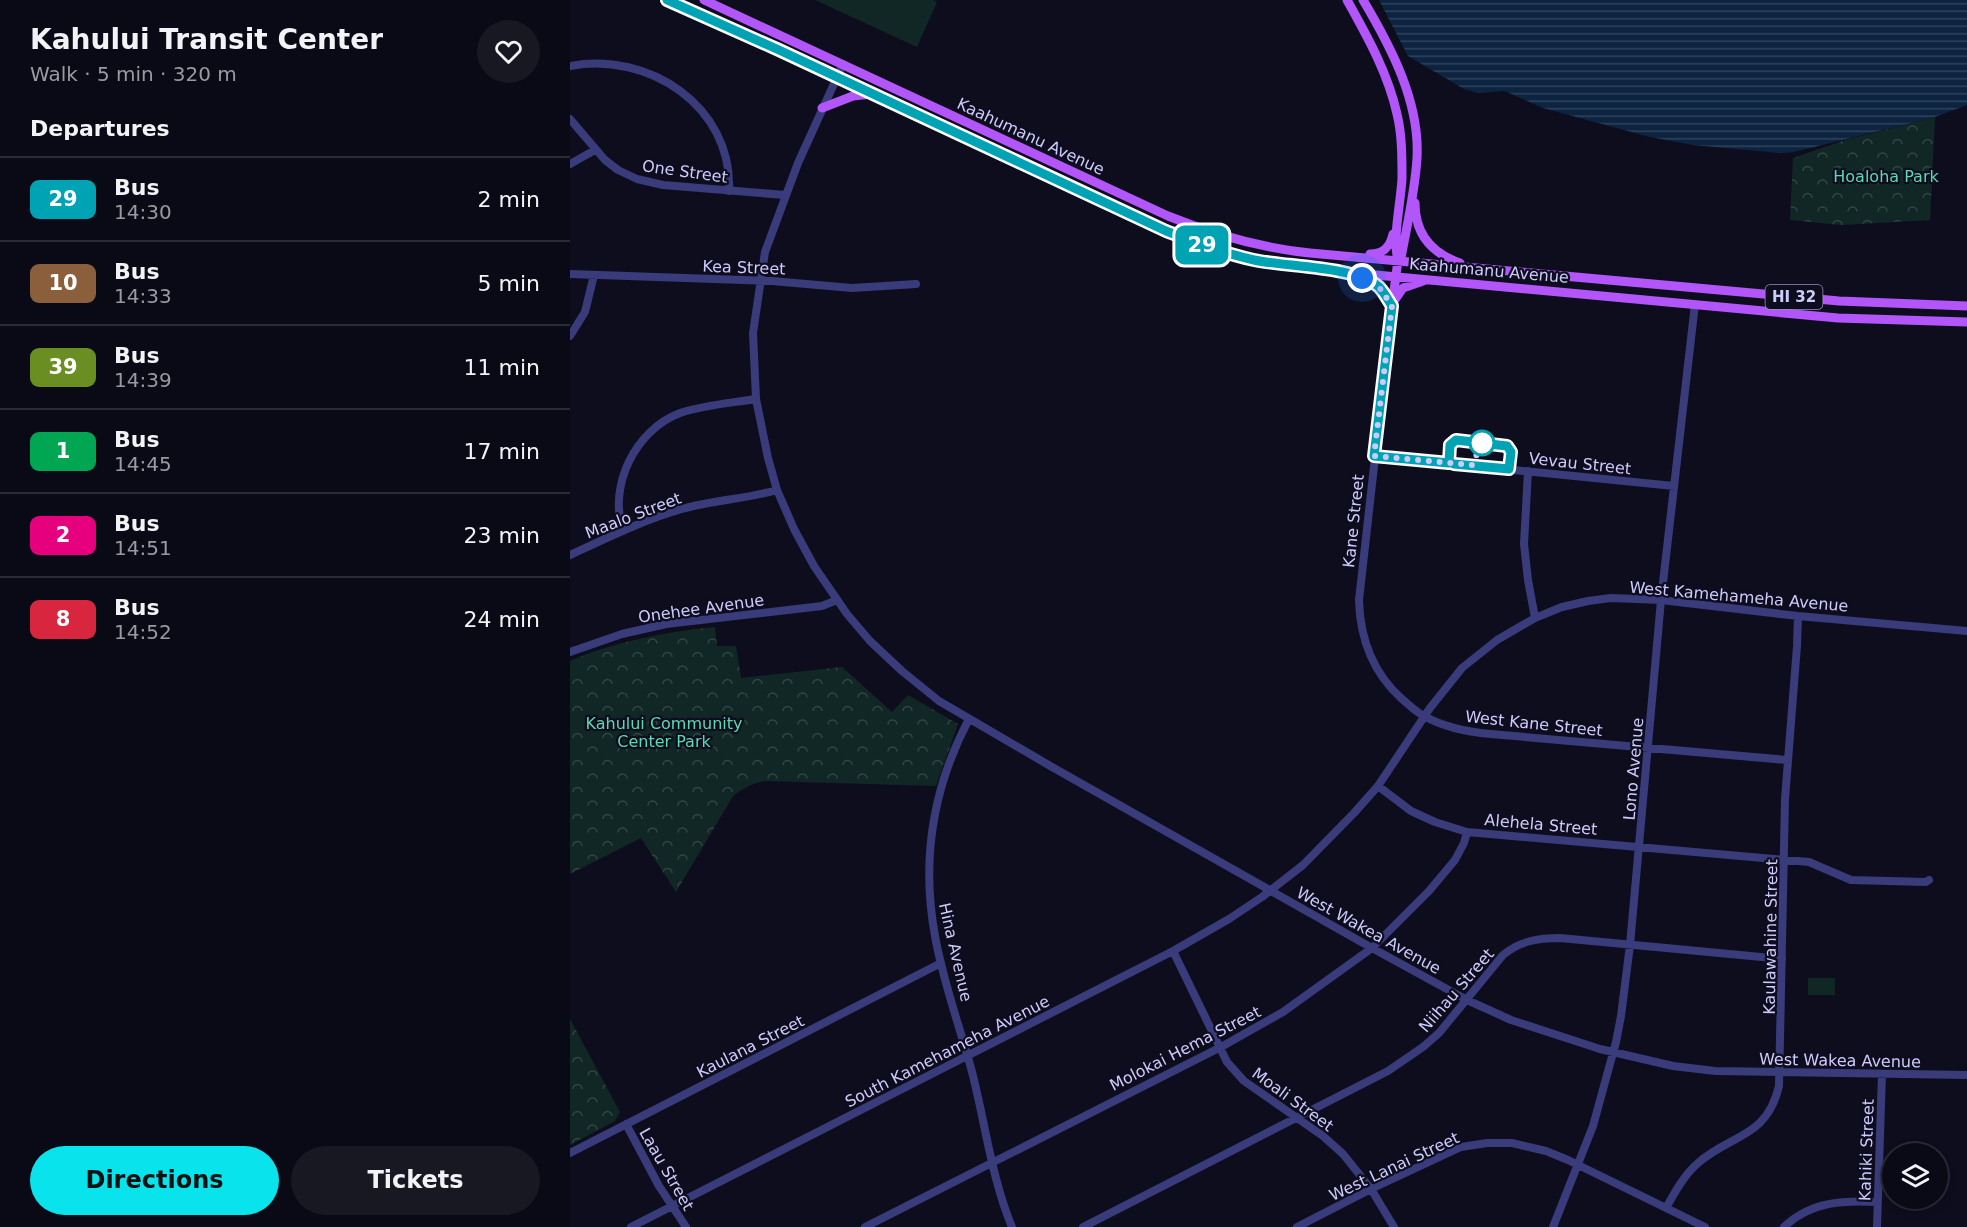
<!DOCTYPE html>
<html lang="en">
<head>
<meta charset="utf-8">
<style>
  :root { --surface:#0a0a16; --page:#181823; --text:#f1f3f6; --muted:#999aa1; --line:#2a2b35; --accent:#08e3ec }
  body { margin:0; font-family:"DejaVu Sans",sans-serif; background:var(--page); color:var(--text); height:100vh; display:flex; flex-direction:column; font-size:22px; white-space:nowrap }
  * { box-sizing:border-box; margin:0 }
  p { font-size:20px; color:var(--muted) }
  .icon { flex:none; width:33px; height:33px; fill:none; stroke:currentColor; stroke-width:2; stroke-linecap:round; stroke-linejoin:round }
  .map { position:relative; flex:1; overflow:hidden }
  .panel { display:flex; flex-direction:column; background:var(--surface); width:570px }
  .panel>* { flex:none }
  .badge { padding:0 12px; border-radius:9px; font-size:21px; line-height:39px }
  .buttons { position:absolute; left:1312px; top:1143px; display:grid; gap:12px }
  .buttons a { display:grid; place-items:center; width:66px; height:66px; border-radius:50%; background:var(--surface); box-shadow:0 3px 9px #0003,0 0 0 2px var(--line); font-size:30px }
  .you { position:absolute; width:30px; height:30px; margin:-15px; border:4px solid #fff; border-radius:50%; background:#1a73e8; box-shadow:0 0 0 9px #1a73e833 }
  .map>.badge { position:absolute; translate:-50% -50%; box-shadow:0 0 0 3px #fff }
  h2 { padding:0 30px; font-size:22px; line-height:54px }
  .round { display:grid; place-items:center; flex:none; width:63px; height:63px; border-radius:32px; background:var(--page) }
  .summary { display:flex; align-items:center; justify-content:space-between; height:102px; padding:0 30px }
  h1 { font-size:28px; font-weight:800; line-height:45px }
  .primary-button { display:flex; gap:12px; margin-top:auto; padding:12px 30px }
  .primary-button a { flex:1; height:69px; border-radius:36px; background:var(--accent); color:#111; font-size:24px; font-weight:800; line-height:69px; text-align:center }
  .primary-button a+a { background:var(--page); color:var(--text) }
  ul { padding:0; list-style:none }
  li { display:flex; align-items:center; gap:18px; height:84px; padding:0 30px; border-top:2px solid var(--line) }
  li div { flex:1 }
  li b { display:block; font-size:22px }
  li em { font-style:normal }
  li .badge { min-width:66px; font-weight:700; text-align:center }
  main { display:flex; flex:1; min-height:0 }
  .map>svg:first-child { display:block }
  .green { fill:#102725 }
  .park { fill:url(#park-crowns) }
  .water { fill:url(#water-rules) }
  .lines { fill:none; stroke-linecap:round; stroke-linejoin:round }
  .minor { stroke:#393b7b; stroke-width:8 }
  .major { stroke:#b256f9; stroke-width:9 }
  .line-casing { stroke:#fff; stroke-width:14 }
  .line { stroke:#00a3b4; stroke-width:9 }
  .walk { stroke:#cecbfd; stroke-width:6; stroke-dasharray:0 10.8 }
  .stop-dot { fill:#fff; stroke:#00a3b4; stroke-width:3 }
  .labels { text-anchor:middle; stroke-width:4.5; stroke-linejoin:round; paint-order:stroke }
  .shield { fill:#0e0d1e; stroke:#9492ba; stroke-width:1.5 }
  .shield-label { font-size:15px; font-weight:bold; fill:#cecbfd }
  .street-label { font-size:16px; fill:#cecbfd; stroke:#0e0d1e }
  .park-label { font-size:16px; fill:#5adab2; stroke:#0e0d1e }
</style>
</head>
<body>
<main>
<section class="panel">
<div class="summary"><div><h1>Kahului Transit Center</h1><p>Walk · 5 min · 320 m</p></div><a class="round"><svg class="icon" aria-label="heart" viewBox="0 0 24 24"><path d="M12 20l-8-8c-3-5 5-10 8-4 3-6 11-1 8 4z"/></svg></a></div>
<h2>Departures</h2>
<ul>
<li><span class="badge" style="background:#00a3b4;color:#fff">29</span><div><b>Bus</b><p>14:30</p></div><em>2 min</em></li>
<li><span class="badge" style="background:#8b5e3c;color:#fff">10</span><div><b>Bus</b><p>14:33</p></div><em>5 min</em></li>
<li><span class="badge" style="background:#6b8e23;color:#fff">39</span><div><b>Bus</b><p>14:39</p></div><em>11 min</em></li>
<li><span class="badge" style="background:#00a651;color:#fff">1</span><div><b>Bus</b><p>14:45</p></div><em>17 min</em></li>
<li><span class="badge" style="background:#e6007e;color:#fff">2</span><div><b>Bus</b><p>14:51</p></div><em>23 min</em></li>
<li><span class="badge" style="background:#d7263d;color:#fff">8</span><div><b>Bus</b><p>14:52</p></div><em>24 min</em></li>
</ul>
<div class="primary-button"><a>Directions</a><a>Tickets</a></div>
</section>
<div class="map">
<svg width="1397" height="1227" viewBox="0 0 1397 1227">
  <defs>
    <pattern id="park-crowns" width="20" height="18" patternUnits="userSpaceOnUse" patternTransform="scale(1.5)"><rect width="20" height="18" fill="#102725"/><path d="M2 6a3 3 0 1 1 6 0M12 15a3 3 0 1 1 6 0" fill="none" stroke="#324546"/></pattern>
    <pattern id="water-rules" width="6" height="5" patternUnits="userSpaceOnUse" patternTransform="scale(1.5)"><rect width="6" height="5" fill="#0d2441"/><path d="M0 2.5h6" fill="none" stroke="#2f425d"/></pattern>
  </defs>
  <rect width="100%" height="100%" fill="#0e0d1e"/>
  <path class="green" d="M245 0H363L367 2 347 47Z
    M1238 978H1265V995H1238Z"/>
  <path class="park" d="M1365 117 1360 220 1271 225 1220 220 1223 158 1275 140Z
    M145 627 147 646H166L171 678 272 667 322 712 338 695 388 724 366 786 195 781C183 783 173 788 163 796L106 892 71 838 0 874V661C46 641 96 632 145 627Z
    M0 1019 50 1112 45 1121 0 1145Z"/>
  <path class="water" d="M809 0H1397V105L1365 117 1224 152 1210 153 1123 145 1080 137 973 108 935 91 908 93 894 89 838 56Z"/>
  <g class="lines">
    <path class="minor" d="M273 64 228 163 195 252 183 333 186 399 198 458 207 490 224 529 244 566 277 614 300 641 332 671 369 701 482 767 802 948 897 1000 941 1020 1030 1049 1103 1066 1145 1071 1397 1075
      M0 66C78 51 163 106 159 191
      M0 119 35 160 48 170 67 179 93 185 215 195
      M0 164 25 150
      M0 274 202 281 282 288 346 284
      M822 306 789 600C790 639 803 673 832 699 839 705 846 712 854 716 875 728 898 732 921 734L1217 760
      M0 336 15 312 24 275
      M804 456 1104 486
      M958 471 954 544 958 580 965 618
      M53 531C38 486 65 430 110 413 134 405 161 403 186 399
      M0 555C37 538 73 520 112 509 143 500 176 499 207 490
      M0 652 52 634 96 624 252 606 267 600
      M399 719C363 787 351 860 365 936 373 982 390 1027 402 1072 415 1122 422 1180 442 1227
      M808 786 841 811 865 822 897 832 1239 862 1281 880 1356 882 1359 880
      M603 951 657 1062 674 1081 753 1136 773 1154 801 1189 824 1227
      M56 1124 89 1186 116 1227
      M0 1153 371 963
      M1096 1208C1105 1192 1114 1175 1128 1163 1161 1134 1197 1138 1209 1086L1215 799 1227 646 1228 616
      M61 1227 603 951 659 919 692 897 733 865 784 813 808 786 860 708 892 668 927 640 965 618 992 607 1018 601 1041 598 1091 600 1228 616 1397 631
      M295 1227 651 1047 713 1012 802 948 859 891 885 860 894 843 897 832
      M513 1227 818 1071 853 1047 869 1033 933 955C950 941 968 938 990 938L1212 959
      M727 1227 801 1189 891 1147 917 1143H942L976 1151 998 1160 1135 1227
      M983 1227 1023 1126 1046 1042 1051 1016 1060 945 1091 600 1125 304
      M1214 1227C1240 1202 1272 1200 1307 1202
      M1307 1227 1312 1074"/>
    <path class="major" d="M97 0 209 50 596 231 639 248 685 260 731 268 1268 318 1397 322
      M134 0 598 216C645 235 691 248 740 253L1226 297 1269 301 1397 306
      M777 0C797 36 818 73 827 114 832 134 832 157 832 178 831 202 822 239 828 260
      M793 0C821 47 850 102 847 158 845 192 837 225 831 258L828 260 822 306
      M252 108 283 96 301 94
      M845 203C845 233 861 253 890 263
      M800 254C814 254 820 247 823 234
      M786 276 809 287 822 306
      M824 301 833 288 853 281"/>
  </g>
  <g class="lines">
    <defs>
      <path id="line" d="M97 0 209 50 596 231C625 242 653 253 684 260 716 267 786 266 809 287 814 292 818 300 822 306L804 456 879 463 880 445 886 440 937 446 941 452 939 469 884 464"/>
    </defs>
    <use href="#line" class="line-casing"/>
    <use href="#line" class="line"/>
    <path class="walk" d="M792 278 809 287 822 306 804 456 902 465 912 443"/>
  </g>
  <circle class="stop-dot" cx="912" cy="443" r="12"/>
  <g class="labels">
    <rect class="shield" x="1195.5" y="285" width="57" height="24" rx="4.5"/>
    <g class="shield-label">
      <text x="1224" y="302">HI 32</text>
    </g>
    <g class="street-label">
      <text transform="translate(461 136) rotate(25)" y="6">Kaahumanu Avenue</text>
      <text transform="translate(115 171) rotate(8)" y="6">One Street</text>
      <text transform="translate(174 267) rotate(2)" y="6">Kea Street</text>
      <text transform="translate(919 270) rotate(5)" y="6">Kaahumanu Avenue</text>
      <text transform="translate(1010 463) rotate(6)" y="6">Vevau Street</text>
      <text transform="translate(63 515) rotate(-21)" y="6">Maalo Street</text>
      <text transform="translate(783 521) rotate(-84)" y="6">Kane Street</text>
      <text transform="translate(1169 596) rotate(5)" y="6">West Kamehameha Avenue</text>
      <text transform="translate(131 608) rotate(-8)" y="6">Onehee Avenue</text>
      <text transform="translate(964 723) rotate(6)" y="6">West Kane Street</text>
      <text transform="translate(1063 769) rotate(-85)" y="6">Lono Avenue</text>
      <text transform="translate(971 824) rotate(5)" y="6">Alehela Street</text>
      <text transform="translate(799 930) rotate(29)" y="6">West Wakea Avenue</text>
      <text transform="translate(1200 937) rotate(-89)" y="6">Kaulawahine Street</text>
      <text transform="translate(386 952) rotate(77)" y="6">Hina Avenue</text>
      <text transform="translate(886 990) rotate(-49)" y="6">Niihau Street</text>
      <text transform="translate(180 1046) rotate(-27)" y="6">Kaulana Street</text>
      <text transform="translate(615 1048) rotate(-27)" y="6">Molokai Hema Street</text>
      <text transform="translate(377 1051) rotate(-27)" y="6">South Kamehameha Avenue</text>
      <text transform="translate(1270 1060) rotate(1)" y="6">West Wakea Avenue</text>
      <text transform="translate(723 1099) rotate(36)" y="6">Moali Street</text>
      <text transform="translate(1296 1150) rotate(-88)" y="6">Kahiki Street</text>
      <text transform="translate(824 1166) rotate(-25)" y="6">West Lanai Street</text>
      <text transform="translate(97 1169) rotate(60)" y="6">Laau Street</text>
    </g>
    <g class="park-label">
      <text x="1316" y="182">Hoaloha Park</text>
      <text x="94" y="729">Kahului Community<tspan x="94" dy="18">Center Park</tspan></text>
    </g>
  </g>
</svg>
<div class="buttons">
<a><svg class="icon" aria-label="layers" viewBox="0 0 24 24"><path d="M12 4l9 5-9 5-9-5zM3 14l9 5 9-5"/></svg></a>
</div>
<div class="you" style="left:792px;top:278px"></div>
<b class="badge" style="left:632px;top:245px;background:#00a3b4;color:#fff">29</b>
</div>
</main>
</body>
</html>
